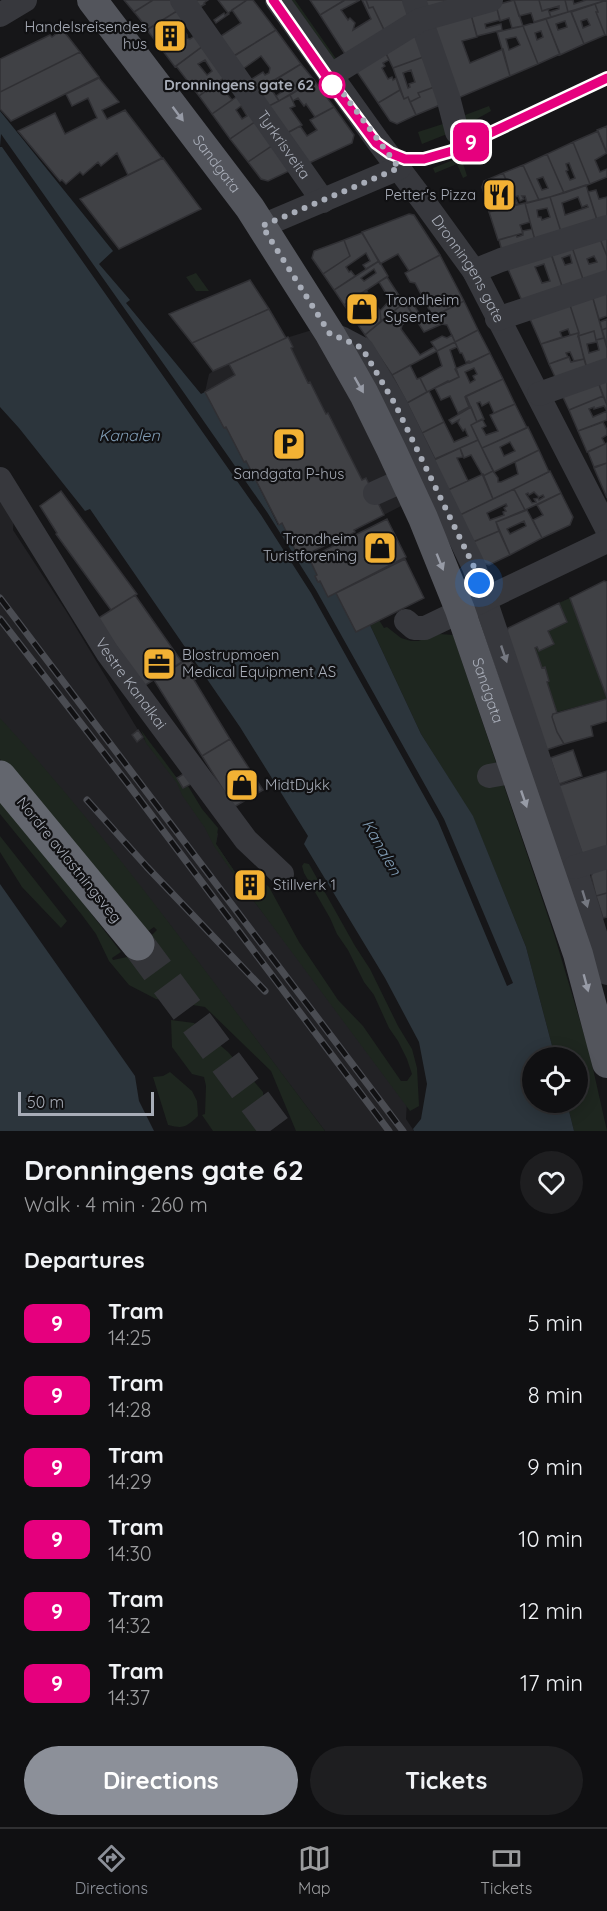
<!DOCTYPE html>
<html lang="en">
<head>
<meta charset="utf-8">
<style>
  :root { --surface:#101012; --page:#1e1e20; --text:#f1f3f6; --muted:#9c9d9f; --line:#303032; --accent:#8c9099 }
  body { margin:0; font-family:Quicksand,sans-serif; background:var(--page); color:var(--text); height:100vh; display:flex; flex-direction:column; font-size:22px; white-space:nowrap }
  * { box-sizing:border-box; margin:0 }
  p { font-size:20px; color:var(--muted) }
  .icon { flex:none; width:33px; height:33px; fill:none; stroke:currentColor; stroke-width:2; stroke-linecap:round; stroke-linejoin:round }
  .map { position:relative; height:1131px; overflow:hidden }
  .side { display:flex; flex-direction:column; background:var(--surface); flex:1 }
  .side>* { flex:none }
  .badge { padding:0 12px; border-radius:9px; font-size:21px; line-height:39px }
  .tools { position:absolute; left:522px; top:1047px; display:grid; gap:12px }
  .tools a { display:grid; place-items:center; width:66px; height:66px; border-radius:50%; background:var(--surface); box-shadow:0 3px 15px #0003,0 0 0 2px var(--line); font-size:30px }
  .scale { position:absolute; left:18px; bottom:15px; width:136px; box-sizing:border-box; padding-left:6px; border:3px solid #a8adb8; border-top:0; font-size:16px; line-height:21px; white-space:nowrap; color:#a8adb8; -webkit-text-stroke:4px #111113; paint-order:stroke }
  .you { position:absolute; width:30px; height:30px; margin:-15px; border:4px solid #fff; border-radius:50%; background:#1a73e8; box-shadow:0 0 0 9px #1a73e833 }
  .map>.badge { position:absolute; translate:-50% -50%; box-shadow:0 0 0 3px #fff }
  h2 { padding:0 24px; font-size:22px; line-height:54px }
  .round { display:grid; place-items:center; flex:none; width:63px; height:63px; border-radius:32px; background:var(--page) }
  .summary { display:flex; align-items:center; justify-content:space-between; height:102px; padding:0 24px }
  h1 { font-size:28px; font-weight:700; line-height:45px }
  .button { display:flex; gap:12px; margin-top:auto; padding:12px 24px }
  .button a { flex:1; height:69px; border-radius:36px; background:var(--accent); color:#fff; font-size:24px; font-weight:700; line-height:69px; text-align:center }
  .button a+a { background:var(--page); color:var(--text) }
  ul { padding:0; list-style:none }
  li { display:flex; align-items:center; gap:18px; height:72px; padding:0 24px }
  li div { flex:1 }
  li b { display:block; font-size:22px }
  li em { font-style:normal }
  li .badge { min-width:66px; font-weight:700; text-align:center }
  .dock { display:flex; justify-content:space-around; align-items:center; height:84px; border-top:2px solid var(--line); background:var(--surface); font-size:16px; color:var(--muted) }
  .dock a { display:grid; justify-items:center; gap:3px }
  .dock .active { color:var(--accent) }
  .map>svg:first-child { display:block }
  .built { fill:#222225 }
  .green { fill:#1e261f }
  .water { fill:#2c353c }
  .pier { fill:#161618 }
  .building { fill:#404145; stroke:#303034; stroke-width:1.5; fill-rule:evenodd }
  .lines { fill:none; stroke-linecap:round; stroke-linejoin:round }
  .highway-tunnel { stroke:#333438; stroke-width:33; stroke-dasharray:33 16; stroke-linecap:butt }
  .minor { stroke:#37383d; stroke-width:24 }
  .major { stroke:#53555c; stroke-width:30 }
  .highway { stroke:#63666e; stroke-width:33 }
  .tram { stroke:#4a4c52; stroke-width:1.5 }
  .rail-casing { stroke:#4a4c52; stroke-width:7 }
  .rail { stroke:#111113; stroke-width:4.5; stroke-dasharray:14; stroke-linecap:butt }
  .oneway { fill:#979ba6 }
  .oneway2 { fill:#757881 }
  .line-casing { stroke:#fff; stroke-width:14 }
  .line { stroke:#e6007e; stroke-width:9 }
  .walk { stroke:#a8adb8; stroke-width:6; stroke-dasharray:0 10.8 }
  .stop-dot { fill:#fff; stroke:#e6007e; stroke-width:3 }
  .labels { text-anchor:middle; stroke-width:4.5; stroke-linejoin:round; paint-order:stroke }
  .poi-label { font-size:15px; fill:#a8adb8; stroke:#111113; text-anchor:start }
  .stop-label { font-size:15px; font-weight:bold; fill:#a8adb8; stroke:#111113; text-anchor:end }
  .street-label { font-size:15px; fill:#a8adb8; stroke:#111113 }
  .water-label { font-size:16px; font-style:italic; fill:#7f9bb3; stroke:#111113 }
</style>
</head>
<body>
<div class="map">
<svg width="607" height="1131" viewBox="0 0 607 1131">
  <rect width="100%" height="100%" fill="#161618"/>
  <path class="built" d="M312 330 359 415 401 506 355 530V532L331 545 329 543 299 558 282 524 279 525 246 461 244 462 224 428 205 392 209 374 213 371 286 338Z
    M0 499 14 515 13 530 66 611 138 730 151 749 177 778 218 834 216 844 239 878 237 879 407 1100 406 1119 414 1131H325L167 921 0 739Z"/>
  <path class="green" d="M282 0H295L339 63 328 70Z
    M489 106 491 111 464 126 460 117Z
    M446 123 452 132 422 144 418 132Z
    M461 157 467 176 463 178 457 164 435 173 433 168Z
    M196 273 209 291H196L186 277Z
    M570 598 607 699 557 712 547 682 549 681 545 668H542L535 648 537 647 539 651 554 644 548 631 567 622 559 603Z
    M379 620 384 628 387 627 401 638 411 641H418L440 634 453 635 554 934 589 1051 607 1131H574L567 1103 578 1102V1058L555 1057 526 947 473 817 421 734 370 625Z
    M0 718C118 847 220 992 325 1131H296L271 1071 205 1007 156 999 129 985 109 961 96 934 82 915 0 814V796L121 952 112 958 113 960 127 957 134 964 155 947 149 938 157 930 154 927 144 934 51 814 0 759Z
    M141 730C155 750 171 768 183 788L188 786 202 809 218 828 216 844 239 878 237 879 214 846 205 828 182 795 177 783 146 743Z
    M0 836 67 921 61 928 22 887 0 852Z
    M304 863 309 864 355 946 370 969 398 1026 412 1049 417 1068 419 1106 410 1111 253 900 264 891 252 875 254 873 269 887 299 942 330 988 338 1000 363 1026 401 1081H407L412 1074 407 1059 398 1041 389 1028 374 995 364 982 348 950 337 934 330 918 304 873 302 866Z
    M171 1020 194 1023 228 1052 257 1085 263 1092 266 1131H213L202 1115 205 1114 206 1086 204 1077 192 1074 172 1047Z
    M170 1072 192 1091 197 1101 198 1116C186 1127 184 1129 168 1125L153 1077 163 1076Z"/>
  <path class="water" d="M0 111 113 251 99 264 130 300 126 303 201 394 205 392 224 427H226L244 462 246 461 278 525 282 523 299 558H309L317 575 315 576 317 581H320L328 597 336 593 356 632 370 625 421 734 473 816 526 947 555 1057 532 1058V1102L567 1103 574 1131H414L413 1129 421 1119 427 1084 419 1042 385 978 304 844 308 836 240 727 90 509 85 511 19 428 0 407Z
    M0 884 135 1076 139 1101 154 1131H0Z"/>
  <path class="pier" d="M1 134 182 390 267 512 316 590 444 819 513 983 507 986 438 821 311 593 261 515 2 147H0Z"/>
  <path class="building" d="M124 0H153L134 12Z
    M153 0H177L182 8 148 29 134 12Z
    M191 0H208L204 3 205 4 197 9Z
    M218 0H247L228 13Z
    M247 0H253L276 30 232 57 218 38 241 23 232 10Z
    M310 0H342L343 1 320 15Z
    M345 0H360L341 10 348 20 350 18 355 23 353 30 371 19 362 0H366L369 8 373 7 386 34 345 54 320 15Z
    M366 0H407L412 14 386 34 373 7 369 8Z
    M420 0H466L427 10Z
    M514 0 523 26 512 28 509 18 500 21 496 5Z
    M514 0H539L542 11 548 9 551 17 534 22 531 13 519 16Z
    M539 0H565L568 12 551 17 549 12 559 9V6L542 11Z
    M565 0H573L574 4 586 0H607L568 12Z
    M607 0V35H605L596 12H598L595 4Z
    M595 4 598 12H596L605 35 584 44 571 12ZM587 19 590 25 583 28 581 21Z
    M496 5 500 20 485 24 486 28 501 24 502 30 477 36 470 11Z
    M183 7 190 18 180 25V28L183 29 187 35V38L190 39 200 32 207 43 175 67 147 30Z
    M470 11 477 37 462 41 470 63 503 49 510 76 458 98 432 22Z
    M571 11 584 44 560 55 546 19ZM565 21 567 27 558 30 556 24Z
    M224 13 225 15 228 13 229 14 216 23 214 20Z
    M546 19 560 54 538 64 523 26ZM541 31 543 37 537 40 535 33Z
    M523 26 538 64 510 76 497 32ZM516 37 520 45 509 50 506 39Z
    M62 29 80 52 0 92V59L50 35 52 37Z
    M276 30 301 64 254 92 247 82 263 72 265 75 269 73 270 68 261 56 240 71 231 58Z
    M418 31 426 56 393 68 383 47Z
    M207 43 229 74 199 96 176 66ZM205 60 212 71 207 75 198 64Z
    M383 47 389 60 383 63 385 66 382 68 388 79 392 77 393 80 396 78 400 90 378 103 355 69Z
    M80 52 99 77 11 121 0 109V92Z
    M426 56 437 86 418 93 420 97 410 102 408 97 404 99 393 68ZM411 70 415 82 409 84 410 87 408 88 403 73Z
    M301 64 314 80 279 101 276 96 286 89 283 86 278 85 275 80Z
    M99 78 119 102 102 110 107 119 125 110 162 158 128 175 117 153 101 166 98 162 83 175 80 172 66 184 62 180 60 181 18 131 55 113 65 134 97 118 88 98 72 106 66 94Z
    M314 80 334 107 315 117 306 104 304 106 298 98 293 101 290 95Z
    M218 82 232 100 212 114 199 96Z
    M268 84 279 101 265 108 255 92Z
    M437 86 440 105 416 115 410 102 420 97 418 93Z
    M400 90 404 99 408 97 416 115 397 124 390 121 378 103Z
    M242 93 259 119 230 139 212 114ZM241 106 247 116 242 119 236 110Z
    M290 95 295 106 290 108 302 125 284 135 265 108Z
    M334 107 354 135 352 143 307 164 283 135 300 126 307 136 317 130 310 120Z
    M259 119 276 143 248 162 230 139Z
    M607 126V154L597 130Z
    M598 131 607 153 595 160 600 172 607 169V177L590 184 573 142Z
    M573 142 590 184 564 193 547 154ZM569 163 575 178 570 180 566 171 568 170 566 164Z
    M276 143 289 171 268 181 261 179 248 162Z
    M547 154 564 193 539 200 523 165ZM543 177 548 188 542 190 537 179Z
    M163 158 201 209 119 249 80 199Z
    M523 165 539 200 527 203 525 196H522L524 199 520 201 518 196 515 197 511 192 503 173Z
    M503 173 518 204 489 212 482 187 484 181Z
    M586 185 598 223 562 235 550 197ZM578 197 582 207 587 205 588 207 565 215 562 203Z
    M596 190 599 199 607 197V220L598 223 588 192Z
    M550 197 562 235 536 244 525 203ZM547 208 550 217 542 220 541 217H538L537 210Z
    M525 203 530 222 520 225 523 233 498 240 489 212Z
    M409 214 414 215 440 255 409 271 398 254 380 264 362 232Z
    M532 229 536 244 502 251 499 240 516 235 517 237 523 235 522 231Z
    M607 231V256L598 234Z
    M362 233 379 261 366 269 363 265 370 261 366 253 346 267 349 272 351 271 355 276 334 290 323 274 350 256 344 240Z
    M598 234 607 256V278L585 285 571 244ZM594 256 597 262 589 264 587 259Z
    M344 240 350 256 323 274 312 258 314 251Z
    M571 244 585 285 564 292 550 251ZM570 255 572 263 565 265 562 258Z
    M550 250 564 292 522 301 508 269ZM544 264 550 281 542 283 535 267Z
    M440 255 464 301 433 317 415 283 410 282 405 273Z
    M379 261 388 276 344 305 334 290ZM374 269 376 273 364 281 361 278Z
    M387 277 404 303 381 321 380 311 390 300 379 282Z
    M250 280 269 309 192 343 169 314Z
    M366 290 380 311 381 321 365 335 344 305Z
    M607 291V316L599 319 592 295Z
    M592 295 604 338 596 340 594 331 578 336 579 333 569 302Z
    M464 301 478 330 455 342 447 325 442 324 424 332 407 306 412 302 424 321Z
    M405 302 414 316 402 325 401 329 420 355 434 347 437 351 392 375 365 335Z
    M569 302 579 333 570 335 568 329 560 332 562 337 541 344 530 319Z
    M269 309 286 338 213 371 192 343Z
    M607 319V328L602 330 600 322Z
    M607 328V346L602 330Z
    M478 330 490 353 470 363 469 361 466 362 462 353H460L455 342Z
    M594 331 596 340 604 338 607 348V366L588 372 578 336ZM597 342 599 350 589 353 587 344Z
    M578 333 584 359 574 361 570 352 566 353 568 357 549 364 541 344Z
    M452 335 455 342 437 351 431 342 442 336 447 338Z
    M288 337 293 347 291 348 308 383 310 382 326 414 328 413 362 480 366 478 384 515 354 530 355 532 331 545 330 543 299 558 282 523 279 525 246 461 244 462 226 427 224 428 205 392 235 375 229 364Z
    M455 342 457 347 450 350 459 377 449 382 448 381 427 392 420 378 442 366 437 351Z
    M490 353 503 379 465 397 469 407 458 413 450 396 441 400 435 388 459 377 455 369ZM474 368 477 374 473 376 475 380 470 383 465 372Z
    M569 357 571 362 584 359 588 372 556 379 549 364Z
    M410 365 417 379 420 378 427 392 407 403 392 375Z
    M607 376V405L597 379Z
    M503 379 515 404 494 413 489 402 482 406 480 402 477 403 484 419 477 422 466 396Z
    M597 379 603 396 569 410 562 395Z
    M429 391 444 422 422 433 407 403Z
    M603 396 607 405V420L578 431 569 410ZM604 406 607 411 593 417 589 409 594 407V409Z
    M515 404 527 428 482 448 471 425 482 419 486 426 482 428 486 435 498 431 490 415Z
    M471 407 477 422 471 425 478 440 435 459 422 433 444 422 454 442 468 436 465 429 463 431 458 423 459 420 452 424 449 420Z
    M603 422 607 430V435L602 438 605 444 587 452 578 431Z
    M528 427 539 450 494 472 482 448ZM510 442 515 451 504 456 500 447Z
    M478 440 493 471 483 476 471 455 464 458 460 448Z
    M607 443V463L594 467 588 452Z
    M460 448 463 457 457 458 468 481 448 490 434 460Z
    M539 450 549 472 493 499 483 476 493 471 498 478V482H501L518 474 515 462Z
    M607 463V498L594 468Z
    M550 471 561 493 525 510 514 489ZM534 492 539 497 543 495 544 497 539 500 538 498 534 499 536 502 532 503 526 494 528 493 529 495Z
    M483 474 493 499 460 515 448 490Z
    M514 489 525 510 496 522 499 531 473 542 460 515ZM506 504 507 506 504 508 506 511 503 512 504 515 490 520 487 513Z
    M61 491 137 594 111 610 56 534 57 533 40 506Z
    M561 493 573 517 570 525 542 538 533 520 543 515 537 505Z
    M527 510 542 538 510 555 496 522ZM524 521 526 526 510 534 507 529Z
    M387 519 406 557 328 597 320 581 318 582 315 576 317 575 309 558Z
    M499 531 510 555 489 565 483 563 473 542Z
    M405 559 424 598 356 632 336 593Z
    M604 581 607 582V698L570 598Z
    M135 595 182 662 144 686 97 619Z
    M559 603 567 622 548 631 554 644 539 651 537 647 535 648 542 668 545 667 549 681 547 682 557 713 553 714 552 717 557 732 564 744 546 750 506 634 508 628Z
    M189 658 201 676 194 680 230 739 202 756 154 680Z
    M607 699V721L591 726 593 736 564 744 557 732 552 717 553 714Z
    M138 730 143 737 137 742 132 735Z
    M230 739 263 790 234 807 202 756Z
    M573 750 582 776 559 784 550 758Z
    M607 771V848L583 856 558 786Z
    M185 773 191 784 183 788 177 778Z
    M607 867V893L596 896 591 876 593 872Z
    M248 871 264 891 253 900 237 879Z
    M607 893V917L603 918 596 896Z"/>
  <g class="lines">
    <path class="highway-tunnel" d="M138 944 277 1131"/>
    <g class="minor">
      <path id="s1" d="M182 0 323 201"/>
      <path id="s2" d="M277 0 377 140 424 202 474 271 607 529"/>
      <path d="M414 0 448 97 457 132"/>
      <path d="M0 15 25 0"/>
      <path d="M330 76 420 20 491 0"/>
      <path d="M262 226 399 168"/>
      <path d="M474 271 501 260 607 227"/>
      <path d="M497 319 607 282"/>
      <path d="M330 334 343 339 362 349 395 404 474 567 575 867 607 973"/>
      <path d="M539 394 607 370"/>
      <path id="s3" d="M0 479 107 652 246 840 282 874"/>
      <path d="M375 493 406 479"/>
      <path d="M406 621 414 628H425L607 541"/>
      <path d="M489 776 500 774 513 768"/>
      <path d="M575 867 607 857"/>
    </g>
    <path class="major" id="s4" d="M92 0 250 208 330 334 364 394 391 449 423 518 460 610 578 954 607 1063"/>
    <path class="highway" d="M0 777 138 944"/>
    <path class="tram" d="M273 0 334 87 376 143 390 153 405 159H424L452 151 607 78"/>
    <defs>
      <path id="rail" d="M0 598 403 1131
        M0 619 128 784 389 1131
        M87 800 147 867 265 991"/>
    </defs>
    <use href="#rail" class="rail-casing"/>
    <use href="#rail" class="rail"/>
  </g>
  <defs><path id="oneway-solid" d="M-6-.8H1V-3.2L6.5 0L1 3.2V.8H-6Z" transform="scale(1.5)"/></defs>
  <g class="oneway">
    <use href="#oneway-solid" transform="translate(178 114) rotate(53)"/>
    <use href="#oneway-solid" transform="translate(359 385) rotate(60)"/>
    <use href="#oneway-solid" transform="translate(440 562) rotate(68)"/>
    <use href="#oneway-solid" transform="translate(524 799) rotate(71)"/>
    <use href="#oneway-solid" transform="translate(586 983) rotate(75)"/>
  </g>
  <g class="oneway2">
    <use href="#oneway-solid" transform="translate(504 654) rotate(71)"/>
    <use href="#oneway-solid" transform="translate(585 899) rotate(73)"/>
  </g>
  <g class="lines">
    <defs>
      <path id="line" d="M273 0 334 87 376 143 390 153 405 159H424L452 151 607 78"/>
    </defs>
    <use href="#line" class="line-casing"/>
    <use href="#line" class="line"/>
    <path class="walk" d="M332 85 330 76 399 168 262 226 330 334 343 339 362 348 395 404 474 567 479 583"/>
  </g>
  <defs>
    <symbol id="building-square" viewBox="-11 -11 22 22"><rect x="-9" y="-9" width="18" height="18" rx="4" fill="#f2b134" stroke="#111113"/><path d="M-4-6H4V6H1V3H-1V6H-4ZM-2.5-4.3h1.7v1.8h-1.7ZM.8-4.3h1.7v1.8H.8ZM-2.5-1h1.7V.8h-1.7ZM.8-1h1.7V.8H.8Z" fill="#111"/></symbol>
    <symbol id="restaurant-square" viewBox="-11 -11 22 22"><rect x="-9" y="-9" width="18" height="18" rx="4" fill="#f2b134" stroke="#111113"/><path d="M-5-6h1v4h1v-4h1v4h1v-4h1v5L-1.5 .5V6h-2V.5L-5-1ZM5-6V6H3V1.5H1.5Q1.5-4 5-6Z" fill="#111"/></symbol>
    <symbol id="shop-square" viewBox="-11 -11 22 22"><rect x="-9" y="-9" width="18" height="18" rx="4" fill="#f2b134" stroke="#111113"/><path d="M-5-2.5h2.3a2.7 3.5 0 0 1 5.4 0H5L5.5 6h-11ZM-1.5-2.5h3a1.5 2.3 0 0 0-3 0Z" fill="#111"/></symbol>
    <symbol id="parking-square" viewBox="-11 -11 22 22"><rect x="-9" y="-9" width="18" height="18" rx="4" fill="#f2b134" stroke="#111113"/><path d="M-3.5-5.5H1a3.5 3.5 0 0 1 0 7H-1V5.5H-3.5ZM-1-3.4V-.6H.8a1.4 1.4 0 0 0 0-2.8Z" fill="#111"/></symbol>
    <symbol id="office-square" viewBox="-11 -11 22 22"><rect x="-9" y="-9" width="18" height="18" rx="4" fill="#f2b134" stroke="#111113"/><path d="M-6-3h4V-5.5h4V-3h4V5H-6ZM-1-4.5V-3h2v-1.5ZM-6 0V1H6V0Z" fill="#111"/></symbol>
  </defs>
  <g fill-rule="evenodd">
    <use href="#building-square" x="151" y="17" width="38" height="38"/>
    <use href="#restaurant-square" x="480" y="176" width="38" height="38"/>
    <use href="#shop-square" x="343" y="290" width="38" height="38"/>
    <use href="#parking-square" x="270" y="425" width="38" height="38"/>
    <use href="#shop-square" x="361" y="529" width="38" height="38"/>
    <use href="#office-square" x="140" y="645" width="38" height="38"/>
    <use href="#shop-square" x="223" y="766" width="38" height="38"/>
    <use href="#building-square" x="231" y="866" width="38" height="38"/>
  </g>
  <circle class="stop-dot" cx="332" cy="85" r="12"/>
  <g class="labels">
    <g class="poi-label">
      <text x="147" y="32" text-anchor="end">Handelsreisendes<tspan x="147" dy="17">hus</tspan></text>
      <text x="476" y="200" text-anchor="end">Petter's Pizza</text>
      <text x="385" y="305">Trondheim<tspan x="385" dy="17">Sysenter</tspan></text>
      <text x="289" y="479" text-anchor="middle">Sandgata P-hus</text>
      <text x="357" y="544" text-anchor="end">Trondheim<tspan x="357" dy="17">Turistforening</tspan></text>
      <text x="182" y="660">Blostrupmoen<tspan x="182" dy="17">Medical Equipment AS</tspan></text>
      <text x="265" y="790">MidtDykk</text>
      <text x="273" y="890">Stillverk 1</text>
    </g>
    <g class="stop-label">
      <text x="314" y="90">Dronningens gate 62</text>
    </g>
    <g class="street-label">
      <text dy="5" stroke="none"><textPath href="#s1" startOffset="177">Tyrkrisveita</textPath></text>
      <text dy="5" stroke="none"><textPath href="#s4" startOffset="206">Sandgata</textPath></text>
      <text dy="5" stroke="none"><textPath href="#s2" startOffset="330">Dronningens gate</textPath></text>
      <text dy="5" stroke="none"><textPath href="#s3" startOffset="243">Vestre Kanalkai</textPath></text>
      <text dy="5" stroke="none"><textPath href="#s4" startOffset="801">Sandgata</textPath></text>
      <text transform="translate(69 860) rotate(51)" y="5">Nordre avlastningsveg</text>
    </g>
    <g class="water-label">
      <text x="129" y="441">Kanalen</text>
      <text transform="translate(382 847) rotate(60)" y="6">Kanalen</text>
    </g>
  </g>
</svg>
<div class="tools">
<a><svg class="icon" aria-label="locate" viewBox="0 0 24 24"><circle cx="12" cy="12" r="6"/><path d="M12 2v4M12 18v4M2 12h4M18 12h4"/></svg></a>
</div>
<div class="scale">50 m</div>
<div class="you" style="left:479px;top:583px"></div>
<b class="badge" style="left:471px;top:142px;background:#e6007e;color:#fff">9</b>
</div>
<section class="side">
<div class="summary"><div><h1>Dronningens gate 62</h1><p>Walk · 4 min · 260 m</p></div><a class="round"><svg class="icon" aria-label="heart" viewBox="0 0 24 24"><path d="M12 20l-8-8c-3-5 5-10 8-4 3-6 11-1 8 4z"/></svg></a></div>
<h2>Departures</h2>
<ul>
<li><span class="badge" style="background:#e6007e;color:#fff">9</span><div><b>Tram</b><p>14:25</p></div><em>5 min</em></li>
<li><span class="badge" style="background:#e6007e;color:#fff">9</span><div><b>Tram</b><p>14:28</p></div><em>8 min</em></li>
<li><span class="badge" style="background:#e6007e;color:#fff">9</span><div><b>Tram</b><p>14:29</p></div><em>9 min</em></li>
<li><span class="badge" style="background:#e6007e;color:#fff">9</span><div><b>Tram</b><p>14:30</p></div><em>10 min</em></li>
<li><span class="badge" style="background:#e6007e;color:#fff">9</span><div><b>Tram</b><p>14:32</p></div><em>12 min</em></li>
<li><span class="badge" style="background:#e6007e;color:#fff">9</span><div><b>Tram</b><p>14:37</p></div><em>17 min</em></li>
</ul>
<div class="button"><a>Directions</a><a>Tickets</a></div>
</section>
<nav class="dock">
<a class="active"><svg class="icon" aria-label="directions" viewBox="0 0 24 24"><path d="M12 3l9 9-9 9-9-9zM9 14v-3h6M13 9l2 2-2 2"/></svg>Directions</a>
<a><svg class="icon" aria-label="map" viewBox="0 0 24 24"><path d="M3 6l6-2 6 2 6-2v14l-6 2-6-2-6 2zM9 4v14M15 6v14"/></svg>Map</a>
<a><svg class="icon" aria-label="tickets" viewBox="0 0 24 24"><path d="M3 7h18v10H3zM15 7v10"/></svg>Tickets</a>
</nav>
</body>
</html>
